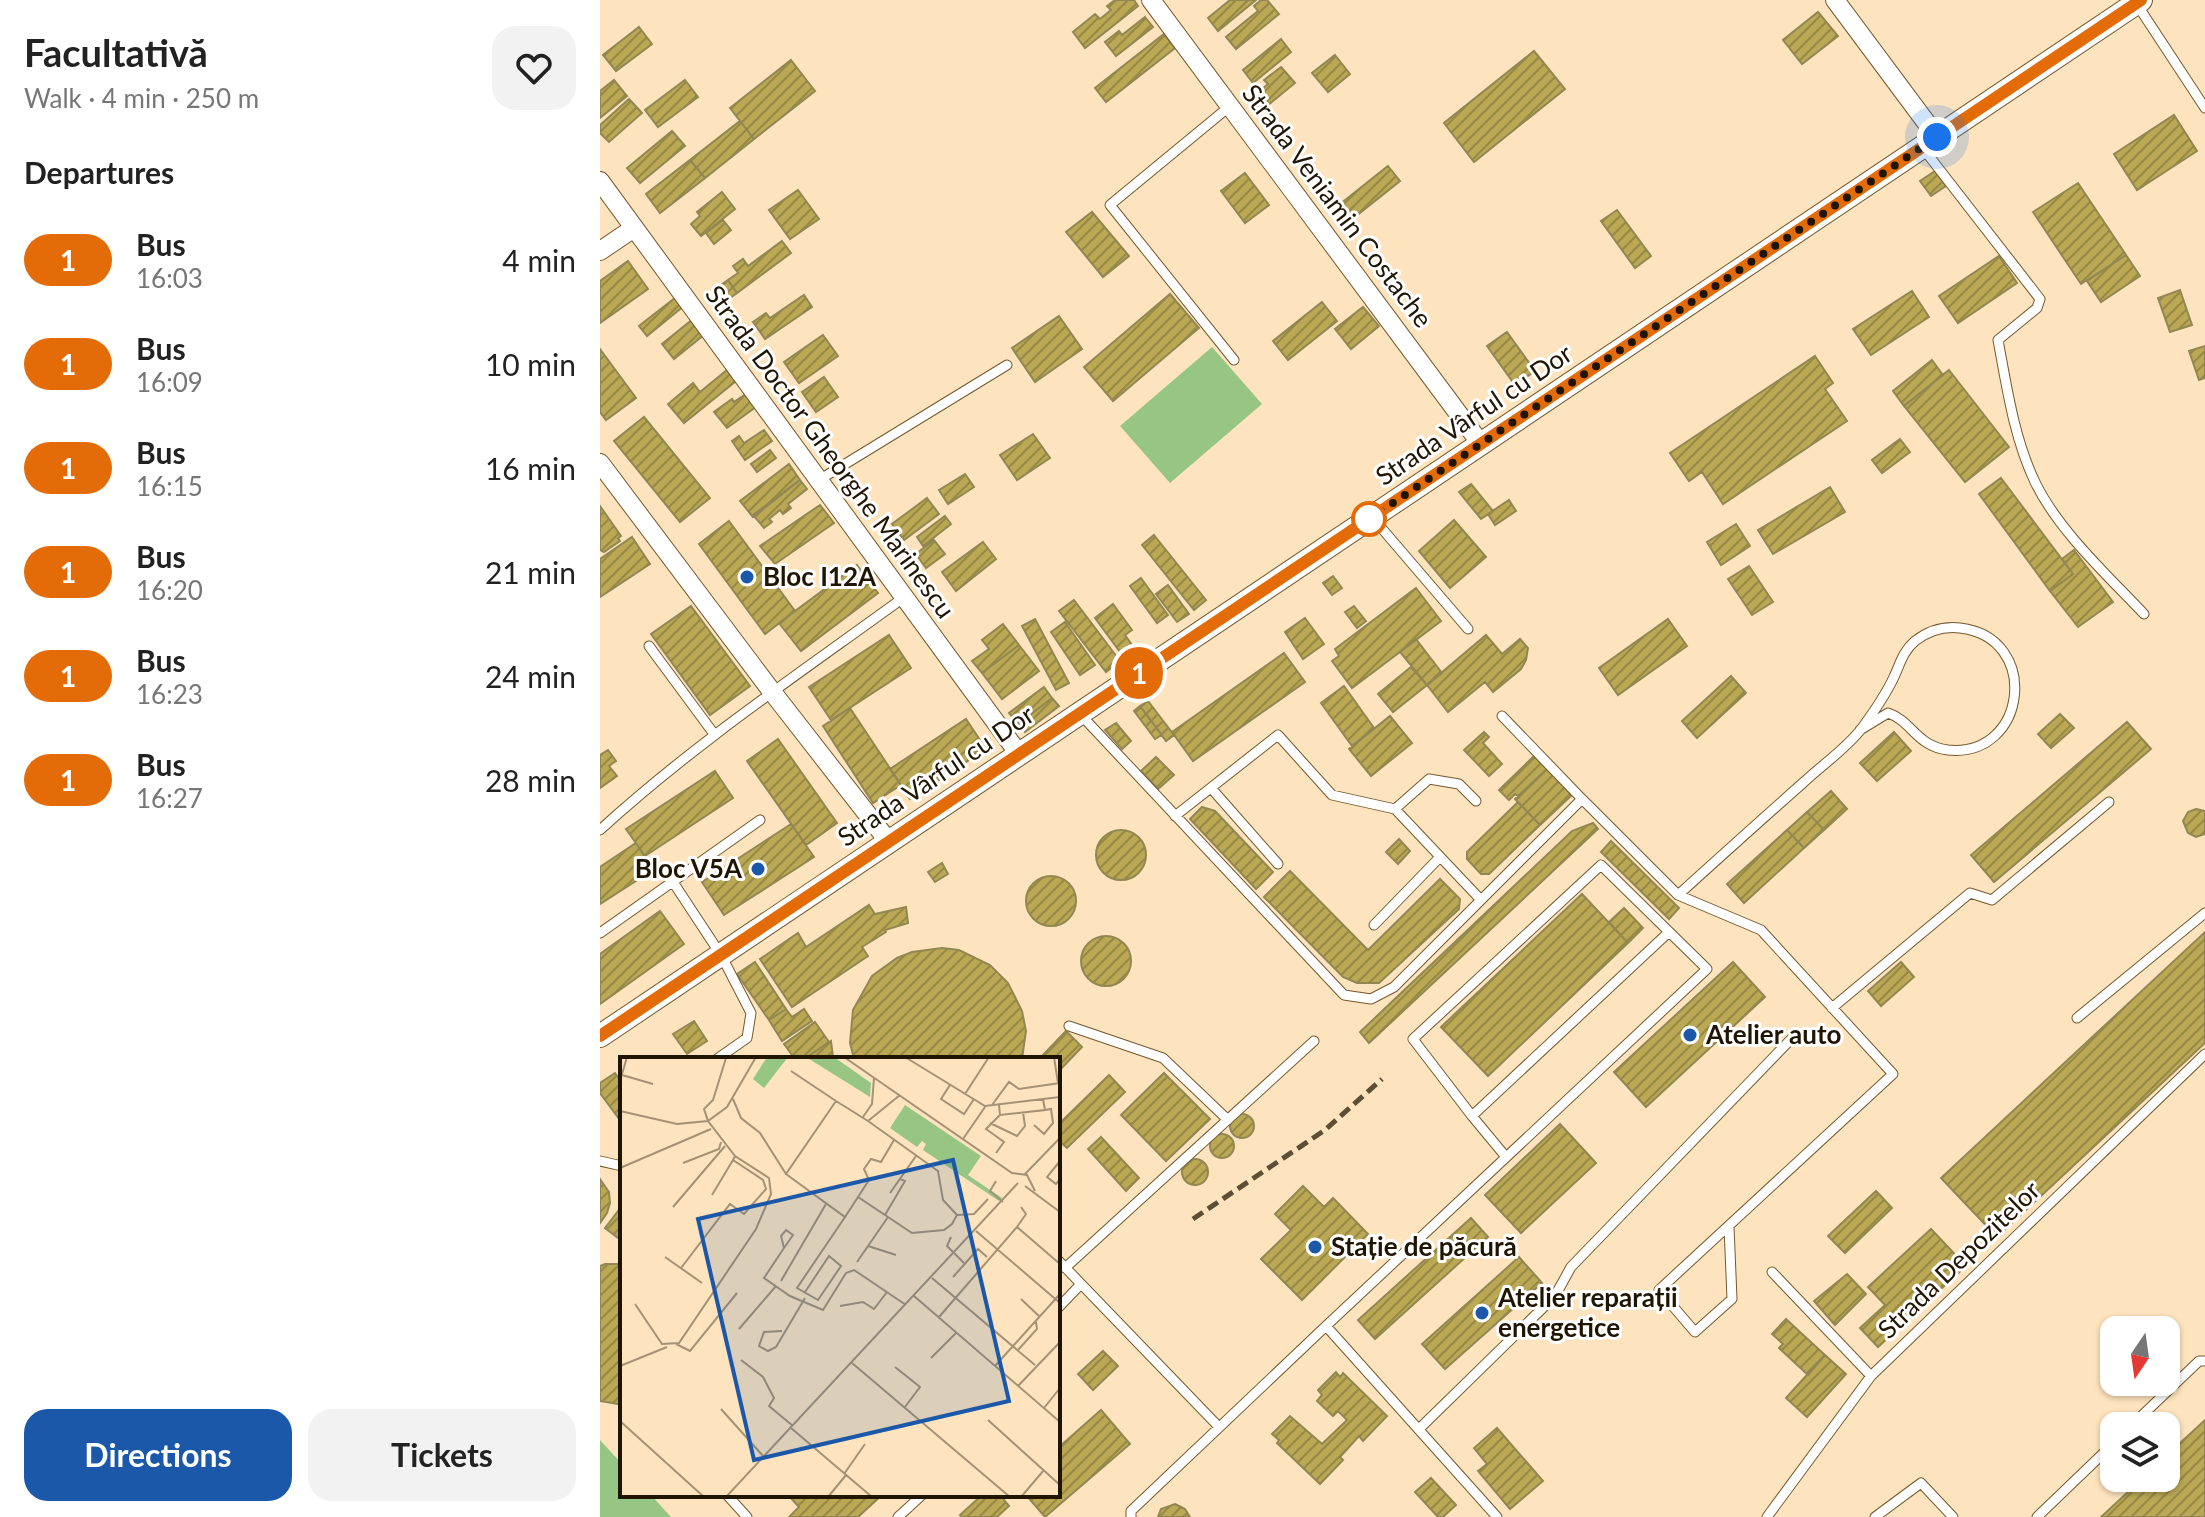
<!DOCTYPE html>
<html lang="en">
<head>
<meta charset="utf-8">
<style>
  :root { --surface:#fff; --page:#f2f2f2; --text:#222; --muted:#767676; --accent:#1b58a9 }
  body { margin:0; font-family:Lato,sans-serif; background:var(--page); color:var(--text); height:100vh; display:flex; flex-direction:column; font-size:30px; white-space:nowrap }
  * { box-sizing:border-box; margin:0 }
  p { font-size:26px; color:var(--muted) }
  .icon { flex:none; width:44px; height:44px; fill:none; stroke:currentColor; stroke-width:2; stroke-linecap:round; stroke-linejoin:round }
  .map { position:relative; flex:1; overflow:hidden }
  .sheet { display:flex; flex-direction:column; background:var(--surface); width:600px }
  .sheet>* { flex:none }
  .badge { padding:0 16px; border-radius:26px; font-size:28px; line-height:52px }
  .needle { width:52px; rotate:193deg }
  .tools { position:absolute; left:1500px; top:1316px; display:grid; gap:16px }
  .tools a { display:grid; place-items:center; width:80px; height:80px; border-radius:16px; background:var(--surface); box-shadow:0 2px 6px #0004; font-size:40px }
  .you { position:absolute; width:40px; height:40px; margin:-20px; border:6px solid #fff; border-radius:50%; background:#1a73e8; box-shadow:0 0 0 12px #1a73e833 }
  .map>.badge { position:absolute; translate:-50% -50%; box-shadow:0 0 0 4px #fff }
  h2 { padding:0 24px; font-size:30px; line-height:72px }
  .round { display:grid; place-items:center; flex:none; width:84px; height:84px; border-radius:24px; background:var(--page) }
  .head { display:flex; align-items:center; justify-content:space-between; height:136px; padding:0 24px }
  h1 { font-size:38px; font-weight:700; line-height:60px }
  .action { display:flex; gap:16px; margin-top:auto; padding:16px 24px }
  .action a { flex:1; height:92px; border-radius:24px; background:var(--accent); color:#fff; font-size:32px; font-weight:700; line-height:92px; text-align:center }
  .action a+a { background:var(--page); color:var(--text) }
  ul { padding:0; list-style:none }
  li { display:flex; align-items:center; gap:24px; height:104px; padding:0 24px }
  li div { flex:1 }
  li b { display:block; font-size:30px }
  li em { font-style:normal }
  li .badge { min-width:88px; font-weight:700; text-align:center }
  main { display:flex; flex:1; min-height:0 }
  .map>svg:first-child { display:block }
  .green { fill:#96c584 }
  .building { fill:url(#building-hatch); stroke:#928753; stroke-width:2 }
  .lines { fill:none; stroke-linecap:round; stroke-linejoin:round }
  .service-casing { stroke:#74582c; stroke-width:11 }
  .minor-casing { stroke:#74582c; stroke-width:20 }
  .tertiary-casing { stroke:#74582c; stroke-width:24 }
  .service { stroke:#fff; stroke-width:9 }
  .minor { stroke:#fff; stroke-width:18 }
  .tertiary { stroke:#fff; stroke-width:22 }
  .rail { stroke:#5d4e36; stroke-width:5; stroke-dasharray:12 6; stroke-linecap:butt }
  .line-casing { stroke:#fff; stroke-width:18 }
  .line { stroke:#e36c09; stroke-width:12 }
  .walk { stroke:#201503; stroke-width:8; stroke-dasharray:0 14.4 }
  .stop-dot { fill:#fff; stroke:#e36c09; stroke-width:4 }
  .poi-dot { fill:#1b58a9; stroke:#fff; stroke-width:3 }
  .labels { text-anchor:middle; stroke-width:6; stroke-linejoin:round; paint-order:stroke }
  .street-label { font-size:26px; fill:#201503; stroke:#fff }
  .poi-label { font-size:26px; font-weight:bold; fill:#201503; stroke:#fff; text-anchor:start }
  .inset-road { fill:none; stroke:#a59173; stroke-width:2 }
  .view { fill:#1b58a9; fill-opacity:0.15; stroke:#1b58a9; stroke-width:4 }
  .inset-edge { fill:none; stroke:#201503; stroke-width:4 }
</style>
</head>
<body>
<main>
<section class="sheet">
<div class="head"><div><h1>Facultativă</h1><p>Walk · 4 min · 250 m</p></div><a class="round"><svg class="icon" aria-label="heart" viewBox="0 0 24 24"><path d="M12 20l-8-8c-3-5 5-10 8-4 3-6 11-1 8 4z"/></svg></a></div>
<h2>Departures</h2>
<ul>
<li><span class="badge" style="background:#e36c09;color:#fff">1</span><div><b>Bus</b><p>16:03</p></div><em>4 min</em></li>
<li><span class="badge" style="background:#e36c09;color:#fff">1</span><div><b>Bus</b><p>16:09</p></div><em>10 min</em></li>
<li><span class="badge" style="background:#e36c09;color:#fff">1</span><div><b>Bus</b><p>16:15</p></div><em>16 min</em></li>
<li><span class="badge" style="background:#e36c09;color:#fff">1</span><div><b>Bus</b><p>16:20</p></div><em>21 min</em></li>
<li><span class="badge" style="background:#e36c09;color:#fff">1</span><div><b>Bus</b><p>16:23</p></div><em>24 min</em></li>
<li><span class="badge" style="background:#e36c09;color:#fff">1</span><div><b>Bus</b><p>16:27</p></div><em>28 min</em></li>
</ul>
<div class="action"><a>Directions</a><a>Tickets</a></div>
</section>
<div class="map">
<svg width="1605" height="1517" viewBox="0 0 1605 1517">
  <defs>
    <pattern id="building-hatch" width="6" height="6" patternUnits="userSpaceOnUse" patternTransform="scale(2)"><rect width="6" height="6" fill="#baa855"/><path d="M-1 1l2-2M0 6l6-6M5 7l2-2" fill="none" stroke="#978844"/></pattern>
  </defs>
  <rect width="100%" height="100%" fill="#fee4be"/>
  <path class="green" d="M612 347 662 404 570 483 520 426Z
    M0 1440 22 1464V1495H51L71 1517H0Z"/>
  <path class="building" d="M515 0H534L538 6 485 48 473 32 495 14 500 19 511 10 507 6Z
    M630 0H656L618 31 608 18Z
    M661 0H667L679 14 636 49 626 37 658 11 654 6Z
    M1218 12 1238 36 1202 64 1183 40Z
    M545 17 553 27 516 56 505 42 519 31 522 35Z
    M39 27 52 44 16 71 3 55Z
    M564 34 575 48 506 102 495 88Z
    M681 39 691 52 653 83 643 70Z
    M934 51 965 89 874 162 844 123Z
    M735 55 750 74 728 92 712 73Z
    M191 60 215 91 154 139 130 108Z
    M681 67 695 83 662 110 652 97 668 84 664 80Z
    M14 80 27 96 0 118V91Z
    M85 80 98 97 58 127 45 110Z
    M29 99 42 113 9 142 0 133V125Z
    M1574 115 1597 151 1537 190 1514 154Z
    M140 121 154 139 105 178 90 160Z
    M72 131 85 146 40 183 27 168Z
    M90 160 105 178 60 213 46 194Z
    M788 166 800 181 751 220 739 205Z
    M1335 171 1346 186 1331 196 1320 181Z
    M645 173 669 205 645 223 621 191Z
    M1478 183 1526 255 1481 284 1433 212Z
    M198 190 219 219 190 239 169 210Z
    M122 192 135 209 101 236 91 224 100 216 97 212Z
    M1017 210 1051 256 1035 268 1001 221Z
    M492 212 529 256 503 277 466 232Z
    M123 220 131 230 114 244 106 233Z
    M182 241 191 253 137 293 128 280 138 273 133 266 143 259 148 266Z
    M1526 255 1540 276 1501 302 1487 281Z
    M1399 256 1417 283 1358 323 1339 296Z
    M28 261 48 289 0 323V281Z
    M128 280 137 293 126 301 117 288Z
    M1580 290 1592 325 1570 332 1558 298Z
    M1312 291 1329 317 1271 355 1253 329Z
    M570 294 599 328 513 401 484 367Z
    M204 295 212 307 165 339 153 322 166 313 170 318Z
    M76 297 84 306 47 336 39 326Z
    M722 302 737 321 688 360 673 341Z
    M763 307 779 326 751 349 735 329Z
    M459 316 482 349 435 382 412 348Z
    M93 319 105 334 74 359 62 344Z
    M907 332 935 371 915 385 887 346Z
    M223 335 238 356 199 383 184 362Z
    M1605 346V378L1599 380 1589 351Z
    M0 349 36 398 6 420 0 412Z
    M1215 356 1233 383 1225 389 1247 421 1123 504 1102 472 1089 481 1070 453Z
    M1332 360 1343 375 1304 406 1293 391Z
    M127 370 136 381 84 423 68 404 93 383 100 392Z
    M1349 370 1409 447 1365 482 1304 406Z
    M224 377 238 397 216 412 202 392Z
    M150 391 160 404 127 428 114 412 132 399 134 402Z
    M44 417 110 498 80 522 14 441Z
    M164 430 172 441 145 460 132 441 139 436 144 443Z
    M433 434 450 458 417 480 400 455Z
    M1300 439 1310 452 1282 473 1272 460Z
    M170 450 176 458 157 472 151 464Z
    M189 464 200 480 153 517 140 501Z
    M365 474 374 487 348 504 339 490Z
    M1401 478 1473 574 1450 591 1379 494Z
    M200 480 207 489 188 504 191 508 183 514 180 510 169 519 172 522 164 528 153 515Z
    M871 484 893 511 881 519 859 492Z
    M1230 487 1245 512 1173 554 1158 530Z
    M327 498 339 514 304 540 292 524Z
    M909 500 916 511 895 525 888 514Z
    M220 505 234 523 175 564 160 546Z
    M0 506 21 536 18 538 20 541 4 552 0 550Z
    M345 516 351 524 323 546 317 537Z
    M854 520 886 557 850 588 819 551Z
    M129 521 195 611 165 634 99 544Z
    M1136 524 1150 546 1121 565 1107 542Z
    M554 535 606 600 594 610 542 545Z
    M32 537 50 564 0 597V559Z
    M334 540 345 554 326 568 316 554Z
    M383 542 396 559 356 591 342 572Z
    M1474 550 1513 602 1478 627 1450 591 1473 574 1462 559Z
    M257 565 278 593 201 651 179 623Z
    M1149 566 1173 602 1152 615 1128 579Z
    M733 576 742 588 732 595 723 583Z
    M541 578 568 615 557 623 530 586Z
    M568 585 589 614 577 622 556 594Z
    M816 588 841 621 752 688 732 661 739 656 735 649Z
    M474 600 520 661 506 672 459 611Z
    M513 604 532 630 525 635 537 652 526 660 495 618Z
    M91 606 150 686 110 715 51 634Z
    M754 606 766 621 757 628 745 612Z
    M705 618 724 644 703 659 685 632Z
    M435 619 469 683 456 690 422 626Z
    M1068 619 1087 646 1018 695 999 668Z
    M465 622 495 665 480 675 451 632Z
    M403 624 419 645 382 673 372 661 389 649 382 640Z
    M289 635 311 668 231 720 209 687Z
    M886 635 902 654 920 639 928 648 926 660 921 669 893 692 885 682 848 712 827 685Z
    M816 639 842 673 827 685 800 652Z
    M419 645 439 671 402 699 382 673Z
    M684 653 705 682 593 761 572 732Z
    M811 667 827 685 793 712 778 694Z
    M1131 676 1146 693 1097 738 1082 721Z
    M744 686 774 728 752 746 721 703Z
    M444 687 452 698 418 724 409 713Z
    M452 698 459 706 425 732 419 723Z
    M548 701 574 735 566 741 540 706Z
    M540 706 562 735 555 739 534 711Z
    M250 708 301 785 273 803 223 726Z
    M1460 714 1474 728 1451 748 1438 734Z
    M790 716 812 743 771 776 749 749Z
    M366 719 386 749 310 799 290 769Z
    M1527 722 1551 749 1394 882 1371 855Z
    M516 723 531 741 522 749 505 730Z
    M884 732 889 737 883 743 902 764 889 776 864 750Z
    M1294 732 1311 751 1277 781 1260 763Z
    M178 739 237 823 206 845 147 761Z
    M8 750 16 761 9 766 17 776 0 788V755Z
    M934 756 947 769 918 796 915 794 909 800 899 790Z
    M556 757 574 775 558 789 541 771Z
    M947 769 972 795 940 825 915 799Z
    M115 771 133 798 45 856 26 829Z
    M1231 791 1247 809 1224 830 1207 812Z
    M918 802 940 825 889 874H881L867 859V852Z
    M602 807 615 811 673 872 656 889 590 819Z
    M1596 809 1605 811V834L1596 837 1588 833 1583 821 1588 812Z
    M1207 812 1224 830 1204 848 1187 830Z
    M993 823 998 829 769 1043 760 1032 972 831Z
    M191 824 214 857 124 915 102 882Z
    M496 855a25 25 0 1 1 50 0a25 25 0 1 1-50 0Z
    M1187 830 1204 848 1144 903 1127 884Z
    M799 839 810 851 798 864 786 852Z
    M1011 841 1079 908 1069 919 1001 852Z
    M36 843 53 870 0 904V867Z
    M342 863 348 874 335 882 328 872Z
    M690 871 768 950 840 879 860 899 859 909 779 983H757L743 977 664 897Z
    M426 901a25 25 0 1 1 50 0a25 25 0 1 1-50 0Z
    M982 894 1028 943 888 1076 841 1027Z
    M269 905 275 914 306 907 308 923 285 930 286 932 262 947 268 956 192 1007 160 959 198 933 206 947Z
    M1024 908 1043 928 1028 943 1009 922Z
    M60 911 84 944 0 1004V954Z
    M1605 932V1043L1397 1237 1341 1178Z
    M481 961a25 25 0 1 1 50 0a25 25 0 1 1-50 0Z
    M342 948 359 950 390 965 408 983 422 1011 426 1031 422 1059H254L250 1043 253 1010 272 976 297 958 312 952Z
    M155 962 186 1009 169 1020 137 974Z
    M1133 962 1165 997 1046 1107 1014 1072Z
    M1301 962 1314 977 1281 1006 1268 991Z
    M186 1009 192 1017 204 1009 212 1021 182 1041 169 1020Z
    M94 1021 107 1041 87 1054 73 1034Z
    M215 1022 229 1042 204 1059H195L184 1044Z
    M466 1031 482 1047 458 1072V1059H445L442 1056Z
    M231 1041 233 1057 231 1059H204Z
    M15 1073 22 1083V1123L0 1093V1083Z
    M564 1073 610 1119 566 1161 521 1115Z
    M509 1075 525 1092 467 1148 458 1140V1125Z
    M630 1126a12 12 0 1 1 24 0a12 12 0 1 1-24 0Z
    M960 1124 996 1163 921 1233 885 1195Z
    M610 1146a12 12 0 1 1 24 0a12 12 0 1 1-24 0Z
    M501 1137 539 1178 526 1191 488 1149Z
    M582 1172a13 13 0 1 1 26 0a13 13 0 1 1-26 0Z
    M0 1179 9 1192 10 1203 7 1213 0 1223Z
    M703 1186 724 1207 733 1198 768 1234 702 1300 661 1259 691 1230 675 1214Z
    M1276 1191 1292 1208 1245 1253 1228 1236Z
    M22 1206V1241L5 1228Z
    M871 1218 888 1237 775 1339 758 1320Z
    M1331 1229 1366 1266 1278 1347 1260 1328 1285 1305 1268 1287Z
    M919 1257 942 1283 845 1369 822 1344Z
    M5 1264H22V1404H18L0 1401V1266Z
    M1247 1274 1266 1294 1235 1325 1214 1301Z
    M1186 1319 1225 1355 1208 1375 1179 1348 1183 1344 1172 1334Z
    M503 1351 518 1366 493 1390 478 1374Z
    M1225 1355 1246 1374 1207 1417 1186 1398Z
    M736 1372 740 1377 743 1373 787 1416 763 1441 759 1436 740 1457 743 1460 720 1484 677 1443 679 1440 672 1434 690 1416 722 1444 747 1420 738 1411 733 1416 717 1401 722 1395 718 1390Z
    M501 1410 530 1444 445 1517 426 1495H458V1448Z
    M1605 1420V1517H1501L1543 1478H1566V1456Z
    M897 1428 943 1481 910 1509 878 1471 887 1464 874 1448Z
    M831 1478 856 1505 843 1517H838L815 1492Z
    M188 1495H282L258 1517H189L199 1507Z
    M382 1495H400L409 1506 397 1517H362L360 1515Z
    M575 1504 585 1509 590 1517H558L561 1509Z"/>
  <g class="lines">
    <defs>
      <path id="service" d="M1536 3 1605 108
        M630 106 510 205 634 360
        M1322 147 1440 299 1437 308 1398 340C1407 388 1414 438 1435 482 1458 530 1508 576 1544 614
        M219 480 407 365
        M772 517 868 629
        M49 646 114 734
        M480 714 744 995 771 999 794 987 982 799 1078 895 1161 930 1293 1074 1059 1290 1095 1332 1132 1299 1129 1226
        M902 716 982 799
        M611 788 678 864
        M795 809 881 900
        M575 816 678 735 732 795 795 809 829 779 859 784 876 801
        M0 830C94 744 200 673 303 598
        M73 882 121 955 151 1013 147 1038 117 1059
        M1078 895C1120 857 1162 819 1204 782 1222 765 1247 748 1262 728 1273 713 1286 694 1294 677 1300 664 1303 651 1315 641 1328 631 1344 626 1360 628 1441 637 1428 758 1348 750 1316 746 1312 721 1288 713L1260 730
        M774 925 840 857
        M0 933 160 820
        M1232 1008 1370 893 1392 900 1509 802
        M1477 1018 1605 913
        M469 1026 563 1058 628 1120
        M872 1116 906 1157
        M0 1161 22 1166
        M458 1260 619 1427
        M465 1268 714 1041
        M1172 1272 1271 1376
        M458 1308 481 1284
        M726 1326 1107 969 1001 865 813 1039 872 1116 1069 932
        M1531 1426 1599 1361H1605
        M819 1429 955 1296 971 1267 1196 1034
        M127 1495 147 1517
        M298 1517 322 1495
        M531 1517V1511L726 1326 897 1517
        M1167 1517 1271 1376 1605 1054
        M1275 1517 1321 1483 1353 1517
        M1437 1517 1514 1443"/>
      <path id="minor" d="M551 0 881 444
        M1235 0 1337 137
        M0 181 419 754
        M0 251 34 228
        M0 463 173 693 289 842"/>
      <path id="tertiary" d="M0 1036 1541 0"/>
    </defs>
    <use href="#service" class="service-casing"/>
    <use href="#minor" class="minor-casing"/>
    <use href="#tertiary" class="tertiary-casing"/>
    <use href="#service" class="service"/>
    <use href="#minor" class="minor"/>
    <use href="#tertiary" class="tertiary"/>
    <path class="rail" d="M593 1219 725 1130 782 1079"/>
  </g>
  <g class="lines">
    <defs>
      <path id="line" d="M0 1036 1541 0"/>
    </defs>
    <use href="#line" class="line-casing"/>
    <use href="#line" class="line"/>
    <path class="walk" d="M769 519 1337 137"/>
  </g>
  <circle class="stop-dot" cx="769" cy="519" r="16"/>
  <g class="poi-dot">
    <circle cx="147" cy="577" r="8"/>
    <circle cx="158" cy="869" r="8"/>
    <circle cx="1090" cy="1035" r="8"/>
    <circle cx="715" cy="1247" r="8"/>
    <circle cx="882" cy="1313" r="8"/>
  </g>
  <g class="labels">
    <g class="street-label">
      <text transform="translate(737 206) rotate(53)" y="9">Strada Veniamin Costache</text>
      <text transform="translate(874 415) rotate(-34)" y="9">Strada Vârful cu Dor</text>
      <text transform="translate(230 452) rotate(54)" y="9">Strada Doctor Gheorghe Marinescu</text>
      <text transform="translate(336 776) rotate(-34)" y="9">Strada Vârful cu Dor</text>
      <text transform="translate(1359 1260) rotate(-44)" y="9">Strada Depozitelor</text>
    </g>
    <g class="poi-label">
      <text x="163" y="586">Bloc I12A</text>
      <text x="142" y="878" text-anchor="end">Bloc V5A</text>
      <text x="1106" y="1044">Atelier auto</text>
      <text x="731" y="1256">Stație de păcură</text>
      <text x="898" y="1307">Atelier reparații<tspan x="898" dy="30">energetice</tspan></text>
    </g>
  </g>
  <g transform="translate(20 1057)">
    <rect width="440" height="440" fill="#fee4be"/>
    <path d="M147 0H168L144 31 133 22ZM186 0H214L251 26 250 40ZM285 48 361 99 348 118 382 141 379 144 303 93 306 87 302 84 297 90 270 71Z" fill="#96c584"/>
    <path class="inset-road" d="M224 0 392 116 407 118 415 134M285 0 365 49 440 40M434 0 438 26M171 14 216 44M2 18 33 27M0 24 7 0M330 28 321 42 344 57 354 42M345 37 369 0M113 42 121 61 140 76 166 117M372 48 389 25 399 32 440 26M379 48 380 58 425 53 423 42M0 54 57 67 88 64 107 50 136 0M243 60 252 47 254 21M248 64 280 38M370 66 397 79 405 69 403 55M414 68 424 77 433 66 431 52 425 53M343 82 365 50M376 96 384 85 366 72 380 58M440 104 427 120 436 127 440 122M63 106 99 92 101 85M0 111 91 72M405 117 440 81M376 124 370 134 383 145M405 129 440 155M270 136 296 99M92 138 113 103M238 140 292 176 324 173 332 167 337 158 323 143 318 114 248 64 216 44 166 117 225 160 238 140 249 123 244 112 251 102 261 105 274 83M53 150 105 89M265 158 285 124 280 122M337 158 354 157 368 142M397 170 440 207M356 174 440 246M331 180 327 189 344 206M248 189 276 198M164 191 161 179 166 173 173 178 164 191 144 221 170 239 203 253 226 216 234 213 286 248M45 200 82 226M237 205 268 160M61 211 110 147 124 157 146 132 143 123 113 103 115 99M333 220 358 192 367 200M312 221 415 308M161 224 206 147M185 235 209 199 221 209 198 243 177 231 225 160M294 239 440 365M401 242 420 260M15 247 42 287 59 286 136 172 151 137 149 121 115 99 88 64 84 52 93 43 106 1M220 249 243 245 254 252 267 235M319 260 397 170 406 157 401 150M119 272 156 229M162 274 144 275 139 289 148 294 156 290 185 241M56 287 70 294 117 236M398 293 417 272 416 265M311 301 336 276M121 303 143 320 154 341 149 349 173 369M232 306 390 440M0 309 47 290M375 309 440 237M275 310 300 330 285 350M398 329 440 285M424 351 440 331M101 352 144 400M368 363 440 428M0 364 84 440M171 371 252 440M224 417 245 387M106 440 398 126M208 440 226 418M401 440 424 413"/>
    <path class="view" d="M333 103 389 344 134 403 78 162Z"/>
    <rect width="440" height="440" class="inset-edge"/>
  </g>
</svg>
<div class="tools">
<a><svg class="needle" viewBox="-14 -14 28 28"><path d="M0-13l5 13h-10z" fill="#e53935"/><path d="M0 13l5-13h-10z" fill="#767676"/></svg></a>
<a><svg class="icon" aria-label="layers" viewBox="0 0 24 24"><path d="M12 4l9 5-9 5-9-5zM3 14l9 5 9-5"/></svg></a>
</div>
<div class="you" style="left:1337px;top:137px"></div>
<b class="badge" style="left:539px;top:673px;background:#e36c09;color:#fff">1</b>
</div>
</main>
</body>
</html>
